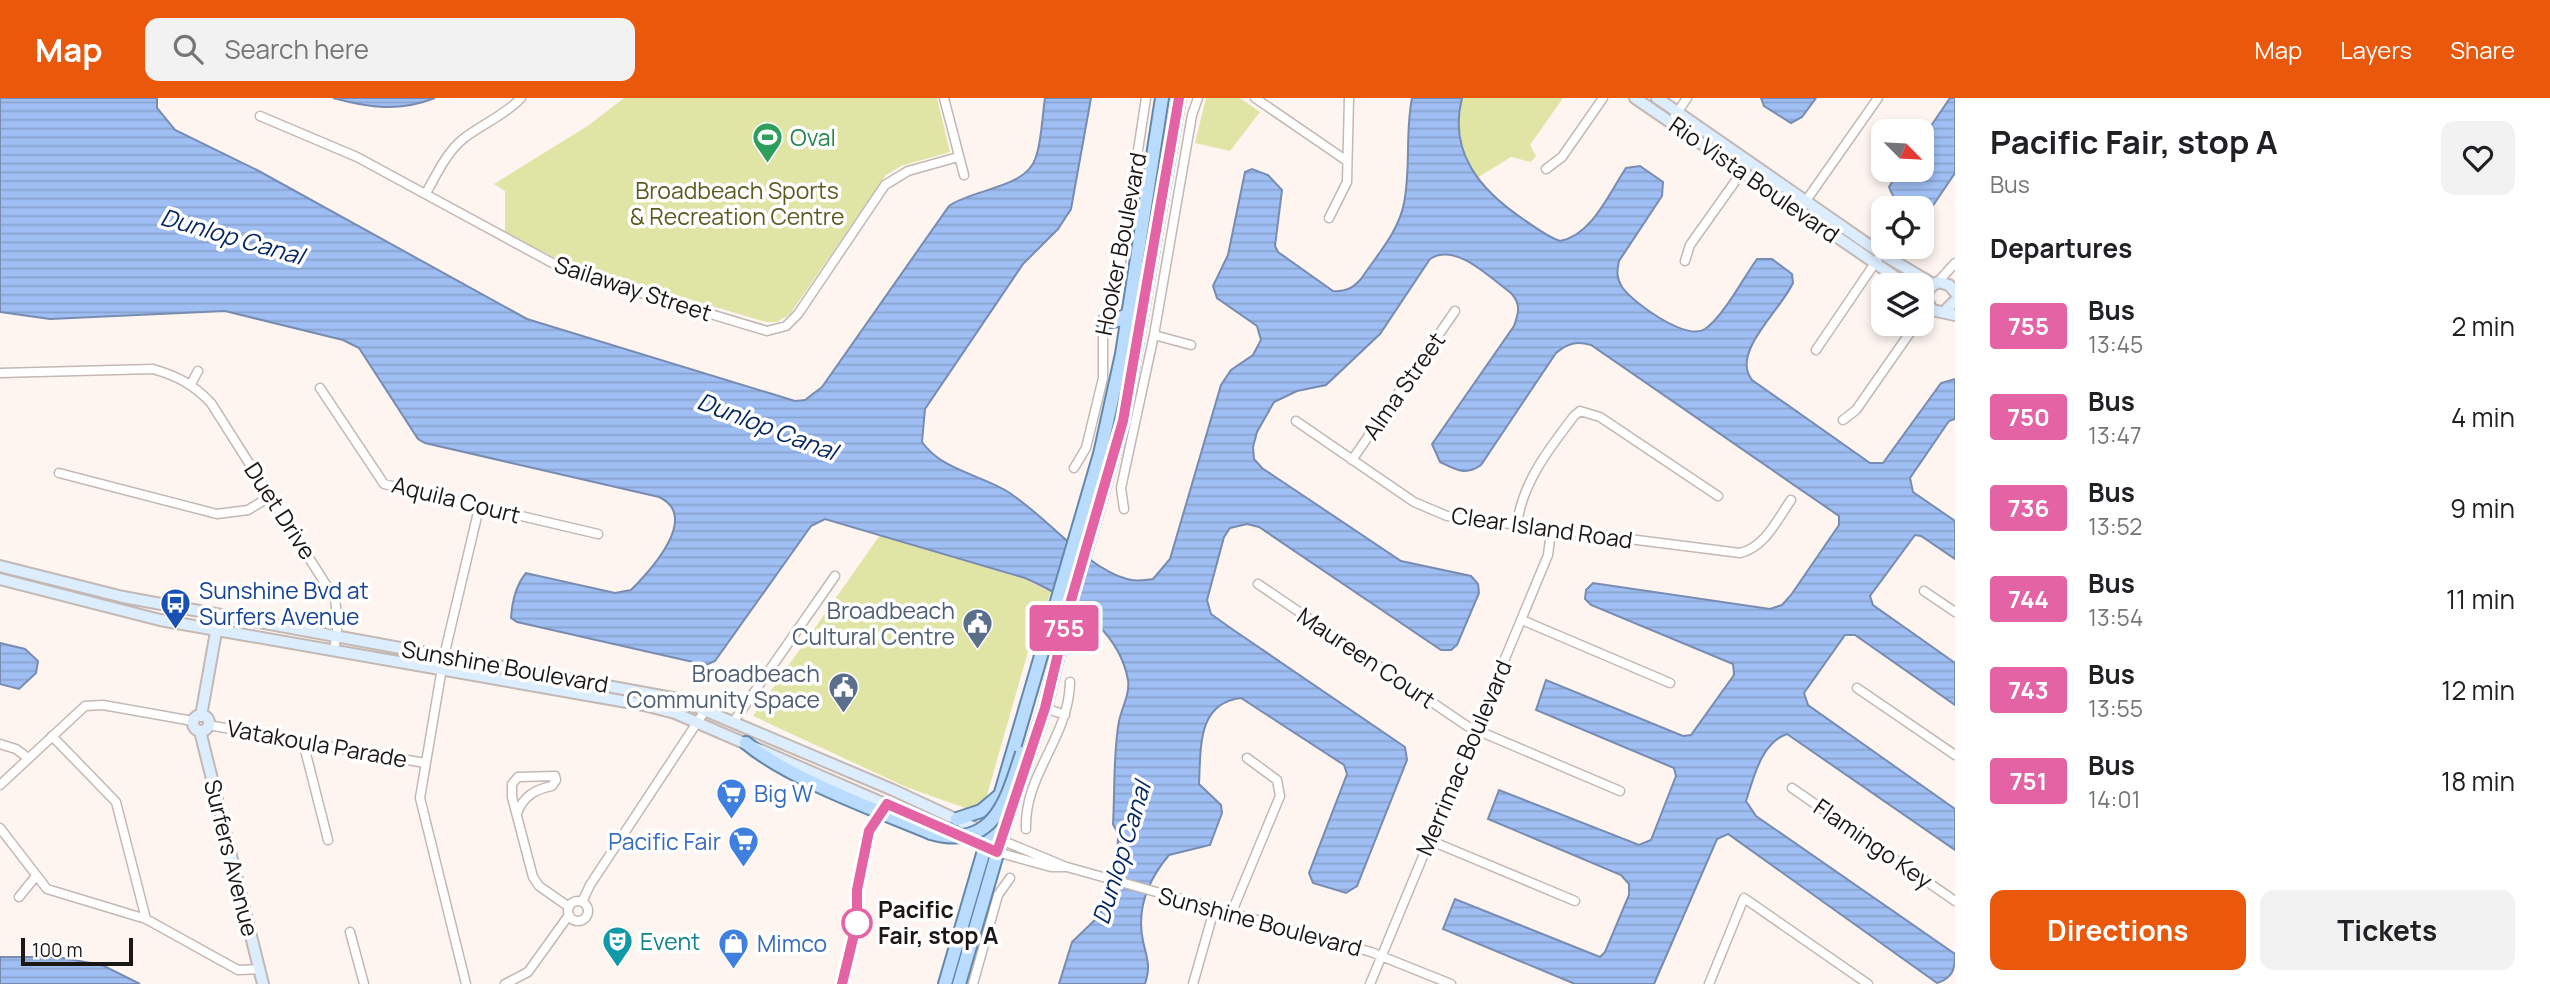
<!DOCTYPE html>
<html lang="en">
<head>
<meta charset="utf-8">
<style>
  :root { --surface:#fff; --page:#f2f2f2; --text:#202124; --muted:#757577; --accent:#ea580c }
  body { margin:0; font-family:Manrope,sans-serif; background:var(--page); color:var(--text); height:100vh; display:flex; flex-direction:column; font-size:26px; white-space:nowrap }
  * { box-sizing:border-box; margin:0 }
  p { font-size:23px; color:var(--muted) }
  .icon { flex:none; width:38px; height:38px; fill:none; stroke:currentColor; stroke-width:2; stroke-linecap:round; stroke-linejoin:round }
  .map { position:relative; flex:1; overflow:hidden }
  .drawer { display:flex; flex-direction:column; background:var(--surface); width:595px }
  .drawer>* { flex:none }
  .badge { padding:0 14px; border-radius:5px; font-size:24px; line-height:46px }
  .needle { width:46px; rotate:114deg }
  .controls { position:absolute; left:1871px; top:21px; display:grid; gap:14px }
  .controls a { display:grid; place-items:center; width:63px; height:63px; border-radius:14px; background:var(--surface); box-shadow:0 4px 10px #0003; font-size:35px }
  .scale { position:absolute; left:21px; bottom:18px; width:112px; box-sizing:border-box; padding-left:7px; border:4px solid #1b1715; border-top:0; font-size:19px; line-height:24px; white-space:nowrap; color:#1b1715; -webkit-text-stroke:5px #fff; paint-order:stroke }
  .map>.badge { position:absolute; translate:-50% -50%; box-shadow:0 0 0 4px #fff }
  h2 { padding:0 35px; font-size:26px; line-height:63px }
  .round { display:grid; place-items:center; flex:none; width:74px; height:74px; border-radius:14px; background:var(--page) }
  .headline { display:flex; align-items:center; justify-content:space-between; height:119px; padding:0 35px }
  h1 { font-size:33px; font-weight:700; line-height:52px }
  .primary-button { display:flex; gap:14px; margin-top:auto; padding:14px 35px }
  .primary-button a { flex:1; height:80px; border-radius:14px; background:var(--accent); color:#fff; font-size:28px; font-weight:700; line-height:80px; text-align:center }
  .primary-button a+a { background:var(--page); color:var(--text) }
  ul { padding:0; list-style:none }
  li { display:flex; align-items:center; gap:21px; height:91px; padding:0 35px }
  li div { flex:1 }
  li b { display:block; font-size:26px }
  li em { font-style:normal }
  li .badge { min-width:77px; font-weight:700; text-align:center }
  header { display:flex; align-items:center; gap:42px; box-sizing:border-box; height:98px; padding:0 35px; background:var(--accent); color:#fff }
  header strong { font-size:33px }
  nav { display:flex; gap:38px; margin-inline-start:auto; font-size:24px }
  .search { width:490px; height:63px; background:var(--page); display:flex; align-items:center; gap:18px; box-sizing:border-box; padding:0 24px; border-radius:14px; color:var(--muted); font-size:26px }
  main { display:flex; flex:1; min-height:0 }
  .map>svg:first-child { display:block }
  .green { fill:#e0e5a5 }
  .water { fill:url(#water-rules); stroke:#778cb0; stroke-width:2 }
  .lines { fill:none; stroke-linecap:round; stroke-linejoin:round }
  .street-casing { stroke:#c3b8b3; stroke-width:11 }
  .secondary-casing { stroke:#c3b8b3; stroke-width:14 }
  .primary-casing { stroke:#6487aa; stroke-width:16 }
  .street { stroke:#fff; stroke-width:8 }
  .secondary { stroke:#dcedfe; stroke-width:10 }
  .primary { stroke:#b9dbfd; stroke-width:12 }
  .primary-bridge-casing { stroke:#6487aa; stroke-width:16; stroke-linecap:butt }
  .primary-bridge { stroke:#b9dbfd; stroke-width:12 }
  .line-casing { stroke:#fff; stroke-width:16 }
  .line { stroke:#e463a4; stroke-width:10 }
  .stop-dot { fill:#fff; stroke:#e463a4; stroke-width:3.5 }
  .labels { text-anchor:middle; stroke-width:7; stroke-linejoin:round; paint-order:stroke }
  .leisure-label { font-size:23px; fill:#27864d; stroke:#fff; text-anchor:start }
  .street-label { font-size:23px; fill:#1b1715; stroke:#fff }
  .park-label { font-size:23px; fill:#5a5c22; stroke:#fff }
  .transit-label { font-size:23px; fill:#164399; stroke:#fff; text-anchor:start }
  .service-label { font-size:23px; fill:#4e5e75; stroke:#fff; text-anchor:end }
  .shop-label { font-size:23px; fill:#366cbe; stroke:#fff; text-anchor:start }
  .stop-label { font-size:23px; font-weight:bold; fill:#1b1715; stroke:#fff; text-anchor:start }
  .culture-label { font-size:23px; fill:#0d838f; stroke:#fff; text-anchor:start }
  .water-label { font-size:24px; font-style:italic; fill:#05275e; stroke:#fff }
</style>
</head>
<body>
<header>
<strong>Map</strong>
<div class="search"><svg class="icon" aria-label="search" viewBox="0 0 24 24"><circle cx="10" cy="10" r="6"/><path d="M15 15l6 6"/></svg>Search here</div>
<nav><a>Map</a><a>Layers</a><a>Share</a></nav>
</header>
<main>
<div class="map">
<svg width="1955" height="886" viewBox="0 0 1955 886">
  <defs>
    <pattern id="water-rules" width="6" height="5" patternUnits="userSpaceOnUse" patternTransform="scale(1.75)"><rect width="6" height="5" fill="#9fbef3"/><path d="M0 2.5h6" fill="none" stroke="#88a3cf"/></pattern>
  </defs>
  <rect width="100%" height="100%" fill="#fef5f1"/>
  <path class="green" d="M624 0H937L950 54 901 68 886 77 790 216 777 224H766L561 163 505 134V93L494 86 589 27Z
    M1206 0H1240L1260 14 1230 53 1195 45Z
    M1462 0H1563L1530 47 1536 58 1531 64 1511 59 1477 80C1458 57 1455 28 1462 0Z
    M880 437 1024 481 1051 494 1031 543 985 704 980 708 965 710 906 689 753 618Z"/>
  <path class="water" d="M0 0H157V10L175 32 257 72 527 221 795 303 805 302 822 289 949 108C974 90 1026 91 1036 59 1042 41 1042 19 1045 0H1091L1071 111 1058 131 1023 166 925 311 922 344C941 371 977 376 1005 392 1044 415 1084 469 1127 481 1135 484 1145 482 1153 481L1170 461 1221 287 1231 272 1253 257 1261 242 1257 228 1217 200 1213 188 1228 157 1245 74 1252 71 1268 77 1282 92 1275 148 1278 154 1333 193C1346 194 1353 190 1361 181 1377 157 1399 133 1404 105 1411 70 1405 35 1412 0H1462C1448 54 1480 92 1523 121 1535 129 1546 138 1560 143 1592 137 1609 95 1626 70L1640 68 1663 84 1662 98 1619 163C1617 173 1616 180 1622 189 1633 205 1686 243 1705 231 1723 219 1744 179 1757 161H1772L1792 176 1793 185C1781 212 1730 255 1752 282L1870 365H1883L1941 285 1955 281V321L1949 323 1910 380 1913 394 1955 423V461L1921 438 1915 437 1870 498 1873 507 1955 565V607L1855 537H1845L1804 595 1808 607 1955 711V752L1787 636C1761 645 1754 679 1746 703L1756 718 1955 856C1955 871 1953 880 1937 885L1728 736 1717 741 1654 886H1575L1443 831 1455 801 1600 859 1605 854 1629 797V786L1621 777 1488 721 1499 692 1639 747 1651 742 1676 678 1674 670 1536 612 1546 582 1683 638 1691 637 1734 577 1733 566 1591 507 1585 501 1586 492 1593 485 1770 511 1782 507 1791 497 1839 427V418L1591 247C1577 243 1568 245 1556 255L1481 367C1466 378 1456 372 1440 364L1432 346 1514 228C1519 214 1521 206 1511 195 1490 180 1456 144 1430 161L1380 236 1326 287 1297 293 1274 304 1257 334 1253 349 1254 361 1262 370 1401 463 1471 478 1478 486 1479 495 1457 547 1451 552H1441L1259 429 1247 426 1230 430 1224 439 1207 502 1211 516 1232 531 1405 649 1407 662 1357 788 1346 795 1313 785 1309 775 1347 676 1344 667 1241 600C1197 605 1201 650 1199 686L1221 707 1222 715 1210 747 1169 757C1148 782 1136 810 1143 843 1147 861 1151 868 1145 886H1059L1072 844 1099 818 1117 776 1118 736 1113 726C1115 692 1113 656 1119 623 1122 609 1130 596 1128 582 1119 531 1068 499 1025 480L825 421 811 428 715 563 706 567 517 524 511 520C512 505 516 487 526 475L615 495 631 492C652 471 700 418 659 399L425 345 418 341 359 250 343 242 225 213 50 221 0 214Z
    M333 0H435C399 14 370 10 333 0Z
    M1761 0H1816L1802 19 1791 25 1764 8Z
    M1950 0H1955V75L1930 112 1922 116V110C1906 110 1894 105 1889 89L1900 72H1922V41Z
    M0 545 25 551 38 563 36 575 19 591 0 586Z
    M0 859H57L102 867 140 886H0Z"/>
  <g class="lines">
    <defs>
      <path id="street" d="M944 0 964 77
        M1255 0 1347 63
        M260 18 357 59 567 173 767 233 786 228 798 216 885 87 908 73 958 59
        M1675 18 1687 0
        M1546 71 1562 59 1603 0
        M426 95C437 76 446 55 463 41 482 26 504 18 521 0
        M1803 107 1878 0
        M1329 120 1347 84 1349 0
        M1685 163 1690 147 1749 64
        M1938 184 1955 165
        M1922 218 1929 209
        M1154 237 1191 247
        M1816 252 1877 162
        M0 275 153 271C177 278 193 286 211 305L335 501 338 525 334 553
        M191 286 198 273
        M320 290 384 386 598 436
        M1843 322 1856 312 1916 226
        M1296 323 1414 404 1447 418 1740 455C1765 449 1777 422 1791 402
        M1352 362 1455 213
        M1074 370 1086 350 1103 280V224L1118 183 1146 0
        M59 375 217 416 248 412 271 398
        M1124 411 1121 390 1154 237 1192 17 1198 0
        M1517 427C1522 385 1548 352 1574 318L1580 313 1600 319 1718 398
        M1258 486 1467 628 1620 693
        M1924 493 1955 514
        M1522 522 1670 585
        M1857 590 1955 657
        M1045 610 1065 617
        M734 623 835 478
        M208 627 425 665
        M52 638 116 704 146 821
        M303 644 328 742
        M0 646 16 651 28 660
        M0 687 85 608 103 607 193 623
        M1792 690 1955 803
        M517 715C524 698 534 692 552 688L556 682 555 678 518 679 512 686V699L533 779 539 788 569 809
        M0 730 47 791 146 821 238 872 259 871
        M1026 731C1024 676 1069 640 1070 584
        M1001 742 1064 768
        M1429 742 1575 803
        M997 754 1051 769H1067L1371 854 1451 886
        M19 799 36 778
        M568 813a10 10 0 1 1 20 0a10 10 0 1 1-20 0Z
        M582 804 590 787 706 611
        M1231 816 1280 698 1277 682 1247 660
        M350 834 364 886
        M466 886 420 700 444 558 479 410
        M505 886 528 874 569 817
        M973 886 998 797 1010 780
        M1193 886 1214 812
        M1370 886 1548 457 1551 433
        M1709 886 1744 800 1868 886"/>
      <path id="secondary" d="M1635 0 1907 187
        M1657 0 1882 156 1933 186
        M1955 194 1949 187 1938 184 1929 190 1926 201 1932 212 1955 217
        M1944 214 1955 203
        M0 468 123 499 678 601 893 692 1001 742
        M0 481 160 522 644 607 675 615 991 752
        M193 625a8 8 0 1 1 16 0a8 8 0 1 1-16 0Z
        M201 618 219 517
        M200 633 263 886"/>
      <path id="primary" d="M1103 224 1118 222 1128 216
        M746 645C789 681 878 713 931 735
        M957 721 981 713 1000 697
        M945 886 1100 356 1122 256 1162 0
        M959 886 1004 732 1045 610 1070 506 1123 323 1179 0"/>
    </defs>
    <use href="#street" class="street-casing"/>
    <use href="#secondary" class="secondary-casing"/>
    <use href="#primary" class="primary-casing"/>
    <use href="#street" class="street"/>
    <use href="#secondary" class="secondary"/>
    <use href="#primary" class="primary"/>
    <defs>
      <path id="primary-bridge" d="M931 735C994 753 1007 701 1022 655"/>
    </defs>
    <use href="#primary-bridge" class="primary-bridge-casing"/>
    <use href="#primary-bridge" class="primary-bridge"/>
  </g>
  <g class="lines">
    <defs>
      <path id="line" d="M842 886 857 824V792L869 733 887 706 997 754 1045 610 1070 506 1123 323 1179 0"/>
    </defs>
    <use href="#line" class="line-casing"/>
    <use href="#line" class="line"/>
  </g>
  <defs>
    <symbol id="stadium-pin" viewBox="-11 -11 22 30"><path d="M0 17L-7.5 6A9.5 9.5 0 1 1 7.5 6Z" fill="#2e9e5b" stroke="#fff"/><path d="M0-5a6.5 5 0 1 0 0 10a6.5 5 0 1 0 0-10ZM-3.5-1.8h7v3.6h-7Z" fill="#fff"/></symbol>
    <symbol id="bus-pin" viewBox="-11 -11 22 30"><path d="M0 17L-7.5 6A9.5 9.5 0 1 1 7.5 6Z" fill="#1a4fb4" stroke="#fff"/><path d="M-5-6H5V4H4V6H2V4H-2V6H-4V4H-5ZM-3.5-4V0h7V-4ZM-3.5 1.2v1.5H-2V1.2ZM2 1.2v1.5H3.5V1.2Z" fill="#fff"/></symbol>
    <symbol id="civic-pin" viewBox="-11 -11 22 30"><path d="M0 17L-7.5 6A9.5 9.5 0 1 1 7.5 6Z" fill="#5c6f8a" stroke="#fff"/><path d="M-.6-6.5H3V-4.5H.6V-3L4-1V1h2V6H-6V1h2V-1L-.6-3ZM-1.2 2.5V6h2.4V2.5Z" fill="#fff"/></symbol>
    <symbol id="supermarket-pin" viewBox="-11 -11 22 30"><path d="M0 17L-7.5 6A9.5 9.5 0 1 1 7.5 6Z" fill="#3f7fe0" stroke="#fff"/><path d="M-6-5.5h2.5l.6 2H6L4.5 2H-2.5L-4.4-4H-6ZM-1.5 3.2a1.3 1.3 0 1 0 .1 0ZM3 3.2a1.3 1.3 0 1 0 .1 0Z" fill="#fff"/></symbol>
    <symbol id="theatre-pin" viewBox="-11 -11 22 30"><path d="M0 17L-7.5 6A9.5 9.5 0 1 1 7.5 6Z" fill="#0f9aa8" stroke="#fff"/><path d="M-5-5.5Q0-4 5-5.5V0Q5 5 0 6Q-5 5-5 0ZM-3.3-2.5H-1v1.5H-3.3ZM1-2.5H3.3v1.5H1ZM-2.8 1Q0 5.5 2.8 1Z" fill="#fff"/></symbol>
    <symbol id="shop-pin" viewBox="-11 -11 22 30"><path d="M0 17L-7.5 6A9.5 9.5 0 1 1 7.5 6Z" fill="#3f7fe0" stroke="#fff"/><path d="M-5-2.5h2.3a2.7 3.5 0 0 1 5.4 0H5L5.5 6h-11ZM-1.5-2.5h3a1.5 2.3 0 0 0-3 0Z" fill="#fff"/></symbol>
  </defs>
  <g fill-rule="evenodd">
    <use href="#stadium-pin" x="750" y="22" width="35" height="47"/>
    <use href="#bus-pin" x="158" y="488" width="35" height="47"/>
    <use href="#civic-pin" x="960" y="508" width="35" height="47"/>
    <use href="#civic-pin" x="826" y="572" width="35" height="47"/>
    <use href="#supermarket-pin" x="714" y="678" width="35" height="47"/>
    <use href="#supermarket-pin" x="726" y="726" width="35" height="47"/>
    <use href="#theatre-pin" x="600" y="826" width="35" height="47"/>
    <use href="#shop-pin" x="716" y="828" width="35" height="47"/>
  </g>
  <circle class="stop-dot" cx="857" cy="825" r="14"/>
  <g class="labels">
    <g class="leisure-label">
      <text x="790" y="48">Oval</text>
    </g>
    <g class="street-label">
      <text transform="translate(1754 82) rotate(35)" y="8">Rio Vista Boulevard</text>
      <text transform="translate(1121 146) rotate(-79)" y="8">Hooker Boulevard</text>
      <text transform="translate(633 191) rotate(18)" y="8">Sailaway Street</text>
      <text transform="translate(1404 288) rotate(-55)" y="8">Alma Street</text>
      <text transform="translate(456 402) rotate(14)" y="8">Aquila Court</text>
      <text transform="translate(280 413) rotate(57)" y="8">Duet Drive</text>
      <text transform="translate(1542 430) rotate(8)" y="8">Clear Island Road</text>
      <text transform="translate(1366 560) rotate(34)" y="8">Maureen Court</text>
      <text transform="translate(505 569) rotate(10)" y="8">Sunshine Boulevard</text>
      <text transform="translate(317 646) rotate(10)" y="8">Vatakoula Parade</text>
      <text transform="translate(1464 660) rotate(-67)" y="8">Merrimac Boulevard</text>
      <text transform="translate(1873 746) rotate(35)" y="8">Flamingo Key</text>
      <text transform="translate(231 760) rotate(76)" y="8">Surfers Avenue</text>
      <text transform="translate(1260 824) rotate(15)" y="8">Sunshine Boulevard</text>
    </g>
    <g class="park-label">
      <text x="737" y="101">Broadbeach Sports<tspan x="737" dy="26">&amp; Recreation Centre</tspan></text>
    </g>
    <g class="transit-label">
      <text x="199" y="501">Sunshine Bvd at<tspan x="199" dy="26">Surfers Avenue</tspan></text>
    </g>
    <g class="service-label">
      <text x="955" y="521">Broadbeach<tspan x="955" dy="26">Cultural Centre</tspan></text>
      <text x="820" y="584">Broadbeach<tspan x="820" dy="26">Community Space</tspan></text>
    </g>
    <g class="shop-label">
      <text x="754" y="704">Big W</text>
      <text x="721" y="752" text-anchor="end">Pacific Fair</text>
      <text x="757" y="854">Mimco</text>
    </g>
    <g class="stop-label">
      <text x="878" y="820">Pacific<tspan x="878" dy="26">Fair, stop A</tspan></text>
    </g>
    <g class="culture-label">
      <text x="640" y="852">Event</text>
    </g>
    <g class="water-label">
      <text transform="translate(232 139) rotate(16)" y="8">Dunlop Canal</text>
      <text transform="translate(767 329) rotate(21)" y="8">Dunlop Canal</text>
      <text transform="translate(1122 755) rotate(-73)" y="8">Dunlop Canal</text>
    </g>
  </g>
</svg>
<div class="controls">
<a><svg class="needle" viewBox="-14 -14 28 28"><path d="M0-13l5 13h-10z" fill="#e53935"/><path d="M0 13l5-13h-10z" fill="#757577"/></svg></a>
<a><svg class="icon" aria-label="locate" viewBox="0 0 24 24"><circle cx="12" cy="12" r="6"/><path d="M12 2v4M12 18v4M2 12h4M18 12h4"/></svg></a>
<a><svg class="icon" aria-label="layers" viewBox="0 0 24 24"><path d="M12 4l9 5-9 5-9-5zM3 14l9 5 9-5"/></svg></a>
</div>
<div class="scale">100 m</div>
<b class="badge" style="left:1064px;top:530px;background:#e463a4;color:#fff">755</b>
</div>
<section class="drawer">
<div class="headline"><div><h1>Pacific Fair, stop A</h1><p>Bus</p></div><a class="round"><svg class="icon" aria-label="heart" viewBox="0 0 24 24"><path d="M12 20l-8-8c-3-5 5-10 8-4 3-6 11-1 8 4z"/></svg></a></div>
<h2>Departures</h2>
<ul>
<li><span class="badge" style="background:#e463a4;color:#fff">755</span><div><b>Bus</b><p>13:45</p></div><em>2 min</em></li>
<li><span class="badge" style="background:#e463a4;color:#fff">750</span><div><b>Bus</b><p>13:47</p></div><em>4 min</em></li>
<li><span class="badge" style="background:#e463a4;color:#fff">736</span><div><b>Bus</b><p>13:52</p></div><em>9 min</em></li>
<li><span class="badge" style="background:#e463a4;color:#fff">744</span><div><b>Bus</b><p>13:54</p></div><em>11 min</em></li>
<li><span class="badge" style="background:#e463a4;color:#fff">743</span><div><b>Bus</b><p>13:55</p></div><em>12 min</em></li>
<li><span class="badge" style="background:#e463a4;color:#fff">751</span><div><b>Bus</b><p>14:01</p></div><em>18 min</em></li>
</ul>
<div class="primary-button"><a>Directions</a><a>Tickets</a></div>
</section>
</main>
</body>
</html>
